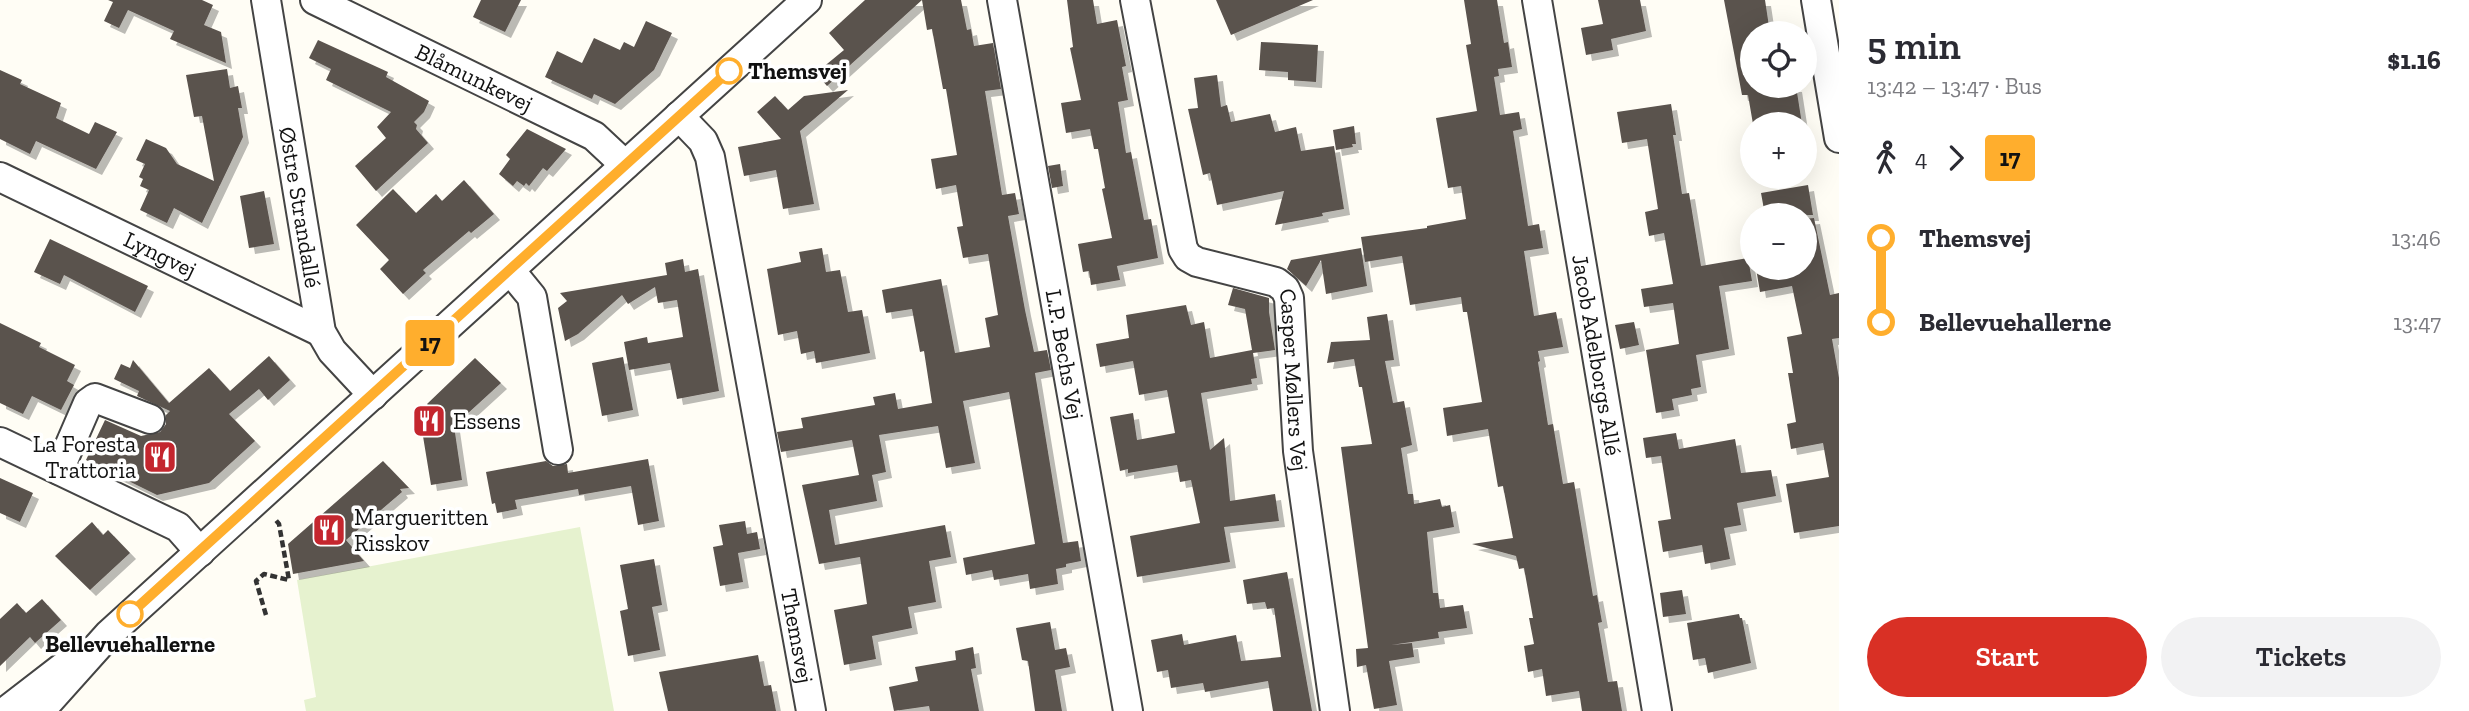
<!DOCTYPE html>
<html lang="en">
<head>
<meta charset="utf-8">
<style>
  :root { --surface:#fff; --page:#f2f2f3; --text:#2b2b33; --muted:#7c7c81; --accent:#d93025 }
  body { margin:0; font-family:"Zilla Slab",serif; background:var(--page); color:var(--text); height:100vh; display:flex; flex-direction:column; font-size:26px; white-space:nowrap }
  * { box-sizing:border-box; margin:0 }
  p { font-size:23px; color:var(--muted) }
  .icon { flex:none; width:38px; height:38px; fill:none; stroke:currentColor; stroke-width:2; stroke-linecap:round; stroke-linejoin:round }
  .map { position:relative; flex:1; overflow:hidden }
  .details { display:flex; flex-direction:column; background:var(--surface); width:630px }
  .details>* { flex:none }
  .badge { padding:0 14px; border-radius:5px; font-size:24px; line-height:46px }
  .controls { position:absolute; left:1740px; top:21px; display:grid; gap:14px }
  .controls a { display:grid; place-items:center; width:77px; height:77px; border-radius:50%; background:var(--surface); box-shadow:0 7px 28px #0002; font-size:35px }
  .map>.badge { position:absolute; translate:-50% -50%; box-shadow:0 0 0 4px #fff }
  .legs { display:flex; align-items:center; gap:10px; height:77px; padding:0 28px; font-size:23px }
  .legs p { margin-inline-start:auto }
  .overview { display:flex; align-items:center; justify-content:space-between; height:119px; padding:0 28px }
  h1 { font-size:38px; font-weight:600; line-height:52px }
  .action { display:flex; gap:14px; margin-top:auto; padding:14px 28px }
  .action a { flex:1; height:80px; border-radius:42px; background:var(--accent); color:#fff; font-size:28px; font-weight:600; line-height:80px; text-align:center }
  .action a+a { background:var(--page); color:var(--text) }
  ul { padding:0 28px; list-style:none }
  li { display:flex; align-items:center; gap:24px; height:84px; font-size:26px }
  li i { display:grid; place-items:center; width:10px; height:100%; margin:0 9px; background:currentColor }
  li i::after { content:''; width:18px; height:18px; margin:-9px; border:5px solid; border-radius:50%; background:var(--surface) }
  li p { margin-inline-start:auto }
  li:first-child i { background:linear-gradient(#0000 50%,currentColor 0) }
  li:last-child i { background:linear-gradient(currentColor 50%,#0000 0) }
  main { display:flex; flex:1; min-height:0 }
  .map>svg:first-child { display:block }
  .pitch { fill:#e6f2cf }
  .building { fill:#5a524d; filter:url(#shadow) }
  .lines { fill:none; stroke-linecap:round; stroke-linejoin:round }
  .minor-casing { stroke:#444; stroke-width:32 }
  .path { stroke:#333; stroke-width:4.5; stroke-dasharray:7 3.5; stroke-linecap:butt }
  .minor { stroke:#fff; stroke-width:28 }
  .line-1-casing { stroke:#fff; stroke-width:16 }
  .line-1 { stroke:#ffae2d; stroke-width:10 }
  .stop-1-dot { fill:#fff; stroke:#ffae2d; stroke-width:3.5 }
  .labels { text-anchor:middle; stroke-width:7; stroke-linejoin:round; paint-order:stroke }
  .stop-label { font-size:23px; font-weight:bold; fill:#111; stroke:#fff; text-anchor:start }
  .street-label { font-size:23px; fill:#111; stroke:#fff }
  .poi-label { font-size:23px; fill:#111; stroke:#fff; text-anchor:start }
</style>
</head>
<body>
<main>
<div class="map">
<svg width="1839" height="711" viewBox="0 0 1839 711">
  <defs>
    <filter id="shadow"><feDropShadow dx="6" dy="6" stdDeviation="0" flood-color="#0004"/></filter>
  </defs>
  <rect width="100%" height="100%" fill="#fffdf5"/>
  <path class="pitch" d="M580 527 614 711H306L304 700 316 697 297 580Z"/>
  <path class="building" d="M108 0H202L213 5 204 25 221 32 226 63 170 39 174 31 128 10 119 28 104 21 113 2Z
    M481 0H521L505 32 473 17Z
    M865 0H961L967 30 971 29 974 46 993 43 1001 89 985 91 1002 195 1015 193 1019 214 1008 216 1025 310 1034 352 1047 350 1051 370 1035 373 1063 543 1078 541 1081 561 1066 564V567L1056 569 1058 584 1030 589 1028 574 994 580 992 570 966 575 963 558 1035 544 1009 392 963 401 975 463 946 468 938 426 879 435 886 472 872 475 877 501 829 510 835 545 945 525 951 557 929 561 936 602 908 607 912 628 872 636 876 659 844 665 834 610 867 604 860 557 819 564 802 485 859 475 852 440 781 452 777 432 803 428 801 418 875 405 873 397 895 393 898 409 932 403 924 351 920 352 912 309 886 313 882 290 941 279 955 353 990 347 985 318 998 315 988 254 963 258 957 227 963 226 956 185 936 189 931 159 957 155 946 89H943L932 29 927 30 922 0 827 86 816 73 844 50 829 33Z
    M1067 0H1093L1097 24 1117 20 1126 66 1122 67 1128 100 1118 102 1126 153 1131 152 1144 220 1151 219 1158 258 1117 266 1120 280 1091 285 1089 271 1083 272 1078 244 1112 238 1102 189 1105 188 1098 149H1094L1090 129 1066 133 1061 103 1081 100 1070 48 1073 47Z
    M1216 0H1313L1231 35Z
    M1464 0H1497L1504 43 1508 42 1512 67 1498 69 1499 76 1494 77 1500 115 1519 112 1522 129 1513 131 1528 226 1539 224 1543 248 1524 251 1534 316 1556 312 1563 347 1538 351 1540 361 1538 362 1548 425 1553 424 1563 484 1574 482 1593 596 1597 595 1602 622 1598 623 1608 682 1617 681 1622 711H1582L1579 691 1546 696 1542 669 1528 672 1524 646 1534 644 1529 618H1533L1524 568 1519 569 1516 556 1472 544 1513 538 1503 486 1498 487 1488 429 1447 436 1443 408 1482 402 1467 312H1463L1461 297 1410 305 1402 256 1365 262 1361 237 1427 228V226L1466 219 1461 186 1448 188 1436 118 1477 111 1466 45 1471 44Z
    M1598 0H1640L1646 31 1611 39 1613 50 1586 55 1581 28 1603 24Z
    M1724 0H1765L1770 33H1752V86H1796L1802 124H1753L1748 95H1742Z
    M646 21 672 33 654 70 615 104 594 94 592 99 545 77 557 51 582 63 594 38 620 50 624 42 634 47Z
    M318 40 388 72 386 77 429 101 424 112 414 122 417 125 416 129 428 143 376 191 355 166 386 138 377 127 391 112 326 80 331 69 309 58Z
    M1261 42 1318 45 1316 82 1288 80V72L1259 70Z
    M227 69 230 88 238 86 242 108H238L243 137 202 223 174 208 167 223 140 210 149 190 140 186 143 179 139 177 145 164 136 160 146 139 166 148 177 164 214 181 202 116 194 117 186 75Z
    M0 70 22 80 20 84 61 103 56 118 89 134 95 122 117 132 96 169 36 141 30 154 0 139Z
    M1217 75 1221 107 1227 105 1231 122 1270 114 1275 132 1296 127 1301 151 1334 146 1344 209 1322 213 1323 216 1275 225 1284 191 1217 205 1210 173 1203 175 1188 109 1198 108 1194 78Z
    M848 90 800 131 814 204 783 209 776 170 744 176 738 147 781 139 757 112 775 96 788 110 804 96Z
    M1671 104 1676 135H1673L1682 194 1689 193 1701 266 1748 258 1752 281 1719 286 1729 349 1696 355 1701 387 1691 389 1692 395 1672 399 1674 410 1656 413 1646 350 1679 344 1673 303 1644 307 1641 289 1673 284 1664 233 1649 236 1645 212 1658 209 1647 139 1622 143 1617 112Z
    M1354 126 1356 144H1352L1353 147 1336 150 1333 130Z
    M527 129 566 149 547 171 543 168 529 186 526 183 524 186 517 181 513 186 499 174 510 159 506 155Z
    M1060 164 1063 186 1052 188 1048 166Z
    M464 180 494 214 471 233 469 231 423 270 426 273 403 294 380 269 389 260 356 225 393 189 416 213 436 194 442 201Z
    M1808 185 1813 215H1765L1761 193Z
    M264 191 274 244 249 248 240 196Z
    M1814 218 1830 295 1839 293V338L1832 339 1839 378V526L1794 533 1786 484 1829 477 1823 443 1791 449 1787 424 1796 422 1788 373H1793L1787 337 1802 334 1792 286 1760 292 1756 268H1804V219Z
    M50 239 148 286 135 312 64 275 60 284 34 272Z
    M822 248 826 272 840 270 848 312 862 310 870 353 816 363 814 351 801 354 797 331 778 335 767 269 801 262 799 252Z
    M1361 248 1367 286 1326 294 1321 260 1306 286 1287 269 1291 260Z
    M683 259 685 272 698 269 719 391 677 399 670 363 629 370 624 342 647 337 648 343 683 337 677 300 658 303 655 287 628 304 622 295 578 334 565 341 558 308 567 301 560 293 667 275 665 263Z
    M1233 288 1269 298V312L1275 350 1253 353 1257 378 1251 379 1252 384 1201 393 1210 450 1224 438 1230 501 1275 494 1279 521 1224 527 1230 562 1137 577 1130 536 1200 523 1191 480 1180 482 1177 465 1128 473V469L1120 471 1110 417 1133 413 1137 440 1175 433 1167 390 1139 395 1133 361 1100 367 1096 344 1129 338 1126 315 1186 305 1191 325 1204 322 1210 358 1252 350 1245 309 1228 305Z
    M1387 314 1394 360 1385 361 1393 403 1404 401 1412 445 1401 448 1408 494H1413L1414 504 1440 499 1442 507 1450 505 1454 527 1427 532 1433 593H1438L1440 608 1463 605 1467 628 1438 632 1439 638 1391 645 1412 643 1414 657 1389 661 1397 705 1374 709 1366 665 1357 667 1356 649 1368 648 1341 447 1372 444 1362 387H1359L1354 359 1327 363 1331 342 1370 340 1367 317Z
    M1634 322 1639 345 1620 349 1615 325Z
    M0 323 41 343 39 347 75 365 67 381 74 385 61 410 32 396 23 414 0 403Z
    M269 356 290 380 268 400 259 389 229 414 255 441 209 483 157 495 86 460 105 420 141 436 160 432 166 424V415L170 411 137 396 139 391 114 379 121 364 130 368 133 360 169 403 209 368 230 391Z
    M623 357 633 410 602 416 592 363Z
    M475 358 501 383 454 426 462 480 431 485 420 418 430 408 427 404Z
    M1676 433 1679 449 1735 439 1741 473 1771 470 1776 496 1737 503 1741 525 1724 528 1730 559 1705 564 1702 545 1663 552 1658 521 1671 519 1661 456 1646 458 1643 438Z
    M648 459 659 521 638 525 631 486 579 495 578 489 515 500 517 509 497 513 495 503 492 504 486 472 546 461 553 466 567 464 568 473Z
    M383 461 409 488 400 489 402 492 346 540 364 561 293 574 288 544Z
    M0 478 33 493 20 522 0 513Z
    M745 521 747 534 757 532 760 549 738 553 743 582 720 586 713 547 723 545 719 525Z
    M92 522 103 535 108 530 130 553 90 590 55 556Z
    M654 559 662 605 652 607 660 650 628 656 620 611 628 609 620 565Z
    M1287 572 1312 711H1273L1268 681 1205 692 1203 683 1171 688 1168 670 1157 672 1151 640 1182 634 1184 645 1236 635 1241 661 1281 657 1274 608 1267 609 1265 602 1247 604 1243 580Z
    M1682 590 1686 614 1663 617 1660 593Z
    M42 599 61 620 35 643 30 637 0 666V619L17 603 26 613Z
    M1739 614 1740 618H1742L1751 663 1708 673 1705 658 1693 660 1687 623Z
    M1050 622 1055 650 1066 648 1070 667 1055 670 1062 711H1035L1028 661 1022 660 1016 628Z
    M973 647 976 668 971 669 979 711H930L929 706 894 711 889 687 918 681 915 667 956 660 955 651Z
    M758 655 764 686 771 685 776 711H668L659 672Z"/>
  <g class="lines">
    <defs>
      <g id="minor">
        <path id="s1" d="M266 0 321 332 332 351 373 395"/>
        <path id="s2" d="M315 0 594 136 625 165"/>
        <path id="s3" d="M1002 0 1128 711"/>
        <path id="s4" d="M1135 0 1183 249 1188 257 1197 262 1276 282 1285 289 1289 298 1298 451 1335 711"/>
        <path id="s5" d="M1537 0 1657 711"/>
        <path d="M1816 0 1839 138"/>
        <path id="s6" d="M679 116 703 141 710 157 811 711"/>
        <path id="s7" d="M0 177 321 332"/>
        <path d="M510 270 532 297 558 450"/>
        <path d="M0 442 178 527 200 552"/>
        <path d="M59 470 88 403 95 398 150 419"/>
        <path d="M6 711 67 664"/>
        <path d="M40 711 109 634 807 0"/>
      </g>
    </defs>
    <use href="#minor" class="minor-casing"/>
    <path class="path" d="M266 615 256 581 264 574 289 580 279 524 274 518"/>
    <use href="#minor" class="minor"/>
  </g>
  <g class="lines">
    <defs>
      <path id="line-1" d="M130 614 729 71"/>
    </defs>
    <use href="#line-1" class="line-1-casing"/>
    <use href="#line-1" class="line-1"/>
  </g>
  <defs>
    <symbol id="restaurant-square" viewBox="-11 -11 22 22"><rect x="-9" y="-9" width="18" height="18" rx="4" fill="#c4262e" stroke="#fff"/><path d="M-5-6h1v4h1v-4h1v4h1v-4h1v5L-1.5 .5V6h-2V.5L-5-1ZM5-6V6H3V1.5H1.5Q1.5-4 5-6Z" fill="#fff"/></symbol>
  </defs>
  <g fill-rule="evenodd">
    <use href="#restaurant-square" x="410" y="402" width="38" height="38"/>
    <use href="#restaurant-square" x="141" y="438" width="38" height="38"/>
    <use href="#restaurant-square" x="310" y="511" width="38" height="38"/>
  </g>
  <g class="stop-1-dot">
    <circle cx="729" cy="71" r="12"/>
    <circle cx="130" cy="614" r="12"/>
  </g>
  <g class="labels">
    <g class="stop-label">
      <text x="748" y="79">Themsvej</text>
      <text x="130" y="652" text-anchor="middle">Bellevuehallerne</text>
    </g>
    <g class="street-label">
      <text dy="8" stroke="none"><textPath href="#s2" startOffset="177">Blåmunkevej</textPath></text>
      <text dy="8" stroke="none"><textPath href="#s1" startOffset="210">Østre Strandallé</textPath></text>
      <text dy="8" stroke="none"><textPath href="#s7" startOffset="178">Lyngvej</textPath></text>
      <text dy="8" stroke="none"><textPath href="#s3" startOffset="360">L.P. Bechs Vej</textPath></text>
      <text dy="8" stroke="none"><textPath href="#s5" startOffset="360">Jacob Adelborgs Allé</textPath></text>
      <text dy="8" stroke="none"><textPath href="#s4" startOffset="458">Casper Møllers Vej</textPath></text>
      <text dy="8" stroke="none"><textPath href="#s6" startOffset="539">Themsvej</textPath></text>
    </g>
    <g class="poi-label">
      <text x="453" y="429">Essens</text>
      <text x="136" y="452" text-anchor="end">La Foresta<tspan x="136" dy="26">Trattoria</tspan></text>
      <text x="354" y="525">Margueritten<tspan x="354" dy="26">Risskov</tspan></text>
    </g>
  </g>
</svg>
<div class="controls">
<a><svg class="icon" aria-label="locate" viewBox="0 0 24 24"><circle cx="12" cy="12" r="6"/><path d="M12 2v4M12 18v4M2 12h4M18 12h4"/></svg></a>
<a>+</a>
<a>−</a>
</div>
<b class="badge" style="left:430px;top:343px;background:#ffae2d;color:#111">17</b>
</div>
<section class="details">
<div class="overview"><div><h1>5 min</h1><p>13:42 – 13:47 · Bus</p></div><b>$1.16</b></div>
<div class="legs"><svg class="icon" aria-label="walk" viewBox="0 0 24 24"><circle cx="13" cy="4" r="2"/><path d="M13 8l-2 6 4 7M11 14l-3 7M7 12l3-4h3l4 4"/></svg>4<svg class="icon" aria-label="forward" viewBox="0 0 24 24"><path d="M9 5l7 7-7 7"/></svg><b class="badge" style="background:#ffae2d;color:#111">17</b></div>
<ul>
<li><i style="color:#ffae2d"></i><b>Themsvej</b><p>13:46</p></li>
<li><i style="color:#ffae2d"></i><b>Bellevuehallerne</b><p>13:47</p></li>
</ul>
<div class="action"><a>Start</a><a>Tickets</a></div>
</section>
</main>
</body>
</html>
